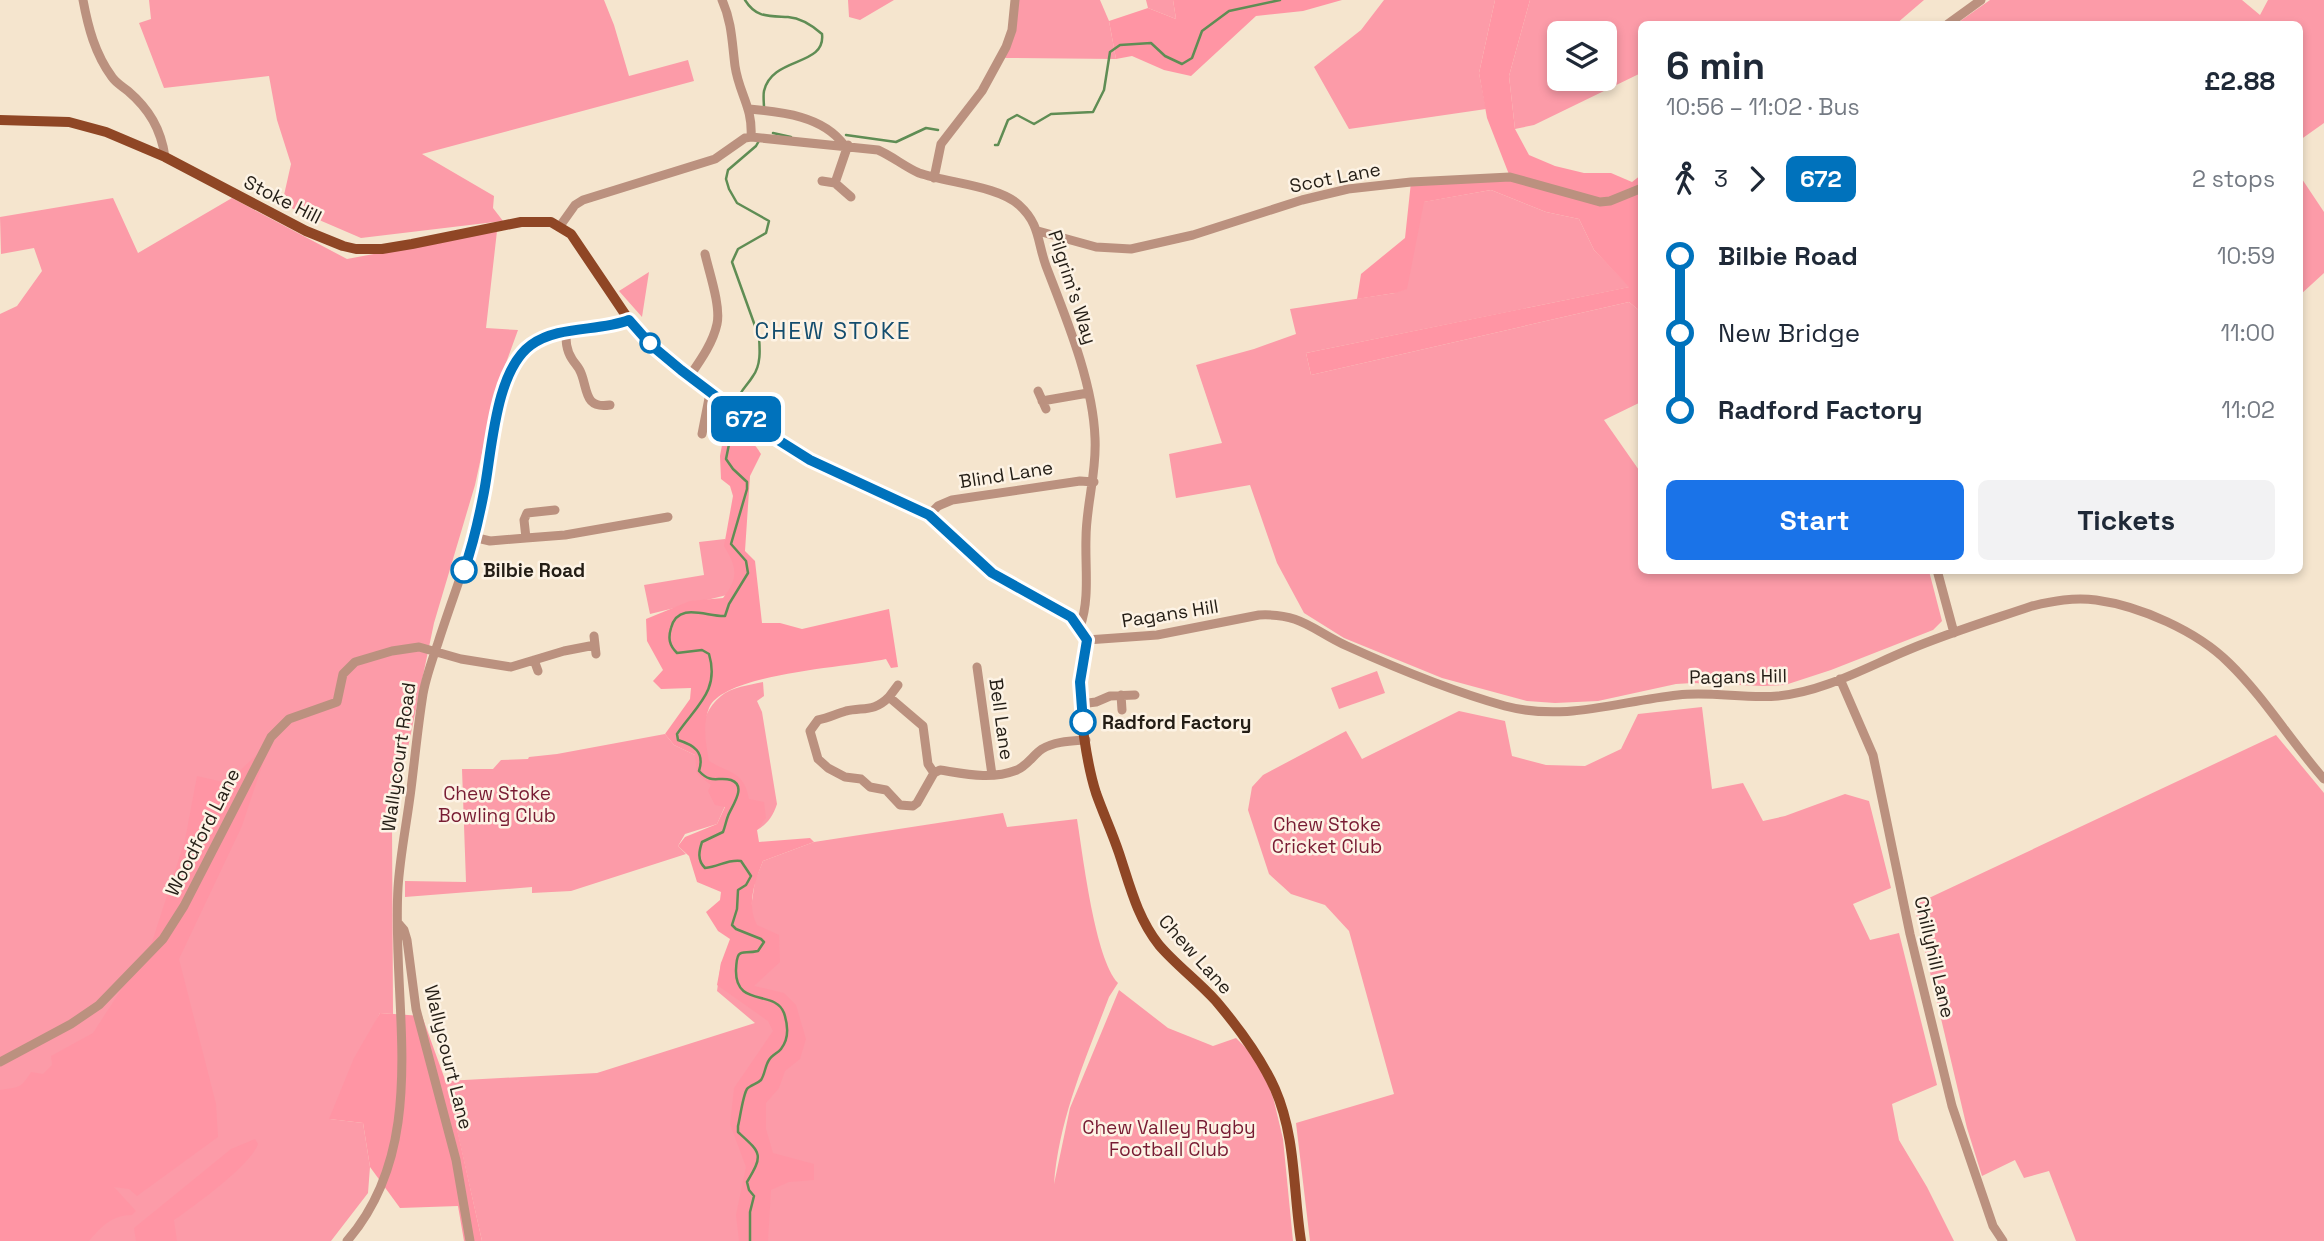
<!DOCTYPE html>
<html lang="en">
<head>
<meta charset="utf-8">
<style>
  :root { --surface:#fff; --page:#f2f2f3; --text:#1f2937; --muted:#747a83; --accent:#1a73e8 }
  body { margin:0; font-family:"Space Grotesk",sans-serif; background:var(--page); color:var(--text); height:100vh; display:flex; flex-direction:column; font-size:26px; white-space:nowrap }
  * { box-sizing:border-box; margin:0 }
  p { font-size:23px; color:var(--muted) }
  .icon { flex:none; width:38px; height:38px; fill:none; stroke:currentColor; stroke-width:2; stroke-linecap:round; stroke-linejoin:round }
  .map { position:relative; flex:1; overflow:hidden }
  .sheet { position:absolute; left:1638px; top:21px; width:665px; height:553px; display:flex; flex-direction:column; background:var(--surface); border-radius:10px; box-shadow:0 4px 10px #0003 }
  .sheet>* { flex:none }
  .badge { padding:0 14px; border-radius:10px; font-size:24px; line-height:46px }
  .fabs { position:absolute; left:1547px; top:21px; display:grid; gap:14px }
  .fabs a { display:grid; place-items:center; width:70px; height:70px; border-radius:10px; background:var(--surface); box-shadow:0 4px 10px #0003; font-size:35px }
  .map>.badge { position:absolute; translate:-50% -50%; box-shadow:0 0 0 4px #fff }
  .legs { display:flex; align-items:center; gap:10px; height:77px; padding:0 28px; font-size:23px }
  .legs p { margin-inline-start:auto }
  .summary { display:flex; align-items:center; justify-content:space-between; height:119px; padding:0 28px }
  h1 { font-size:38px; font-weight:800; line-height:52px }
  .action { display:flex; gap:14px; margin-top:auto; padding:14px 28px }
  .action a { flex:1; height:80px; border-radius:10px; background:var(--accent); color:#fff; font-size:28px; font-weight:800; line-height:80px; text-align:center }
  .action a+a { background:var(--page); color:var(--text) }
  ul { padding:0 28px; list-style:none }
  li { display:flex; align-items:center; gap:24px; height:77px; font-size:26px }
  li i { display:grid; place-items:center; width:10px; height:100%; margin:0 9px; background:currentColor }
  li i::after { content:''; width:18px; height:18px; margin:-9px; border:5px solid; border-radius:50%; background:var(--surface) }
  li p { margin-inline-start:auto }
  li:first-child i { background:linear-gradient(#0000 50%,currentColor 0) }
  li:last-child i { background:linear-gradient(currentColor 50%,#0000 0) }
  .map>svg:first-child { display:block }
  .green { fill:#fc9ba8; fill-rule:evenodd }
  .forest { fill:#ff95a4 }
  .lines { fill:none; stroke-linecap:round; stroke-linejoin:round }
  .stream { stroke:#5f8d54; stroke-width:2.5 }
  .minor { stroke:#bb917f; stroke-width:9 }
  .major { stroke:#8f4625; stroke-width:10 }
  .line-1-casing { stroke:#fff; stroke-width:16 }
  .line-1 { stroke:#0072bc; stroke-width:10 }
  .stop-1-dot { fill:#fff; stroke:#0072bc; stroke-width:3.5 }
  .labels { text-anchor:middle; stroke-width:5; stroke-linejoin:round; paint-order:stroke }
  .street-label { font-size:19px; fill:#241e16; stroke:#fdf3e5 }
  .stop-label { font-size:19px; font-weight:bold; fill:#241e16; stroke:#fdf3e5; text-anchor:start }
  .park-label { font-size:19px; fill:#781c33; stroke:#fdf3e5 }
  .quarter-label { font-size:23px; letter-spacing:2px; fill:#144d6e; stroke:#fdf3e5 }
</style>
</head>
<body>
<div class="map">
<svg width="2324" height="1241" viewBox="0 0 2324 1241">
  <rect width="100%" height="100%" fill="#f5e5ce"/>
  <path class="green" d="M149 0H604L614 25 629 76 688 60 694 81 422 154 494 196 493 208 503 221 361 238 282 204 291 164 277 120 269 76 164 88 139 23 151 19Z
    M848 0H894L860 20 849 17Z
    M1019 0H1100L1109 21 1116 59 1005 58Z
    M1146 0H1173L1176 19 1148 8Z
    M1384 0H1495L1479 73 1486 109 1349 129 1314 67 1361 30Z
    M1530 0H1924L1896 24H1642L1641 73 1534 125 1515 129 1509 76ZM1559 33H1605V79H1559Z
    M1990 0H2242L2260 15 2268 0H2324V123L2300 140V24H1956Z
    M2300 176 2324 212V273L2300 295Z
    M1491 190 1546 212 1579 219 1594 250 1630 287 1306 353 1311 375 1629 302 1641 312V402L1604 420 1641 473 1642 570 1929 571 1942 621 1933 630 1831 670 1785 685 1763 686 1693 683 1676 684 1598 701 1555 703 1527 701 1442 678 1344 638 1304 613 1277 563 1250 485 1176 498 1169 454 1222 443 1196 365 1254 349 1296 334 1290 309 1395 293 1423 202Z
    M113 198 138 253 232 198 347 259 497 231 486 328 518 330 495 393 475 485 434 623 392 824 393 1014 380 1013 330 1119 363 1123 370 1167 368 1193 331 1241H0V314L17 306 42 271 34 248 1 254 0 217Z
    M649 272 642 317 619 291Z
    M725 539 742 565 731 594 650 614 644 585 704 575 699 542Z
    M1377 671 1385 693 1339 709 1331 688Z
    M763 682 764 696 757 701 762 712 777 804C769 830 750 834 727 842L734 811C714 778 682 729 721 696 731 687 750 685 763 682Z
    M1702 707 1712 789 1743 783 1763 821 1785 816 1845 794 1869 801 1891 888 1853 904 1870 940 1899 933 1937 1085 1892 1104 1899 1140 1927 1187 1954 1241H1310L1296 1123 1394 1094 1349 931 1325 905 1291 894 1269 874 1248 810 1252 787 1263 775 1346 731 1362 759 1459 711 1505 721 1512 756 1546 765 1585 766 1621 749 1638 714Z
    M665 734 674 745 695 755 725 806 717 824 685 834 678 846 686 854 571 891 532 893V887L405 897V881L466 882 462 769H493L501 760 528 759 529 757 557 754Z
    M2276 735 2324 793V1241H2076L2049 1171 2024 1178 2015 1160 1982 1176 1967 1128 1914 905Z
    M1003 813 1007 827 1077 819C1083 856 1095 959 1118 983L1109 997C1086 1058 1059 1118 1054 1184L1070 1108 1119 990 1168 1028 1213 1046 1236 1038 1261 1063 1274 1101 1283 1139 1293 1241H482L446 1081 597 1073 755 1023 717 991 721 963 749 921 755 881 763 861 814 842Z"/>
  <path class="forest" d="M1173 0H1342L1303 11 1256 16 1191 76 1164 70 1132 56 1116 59 1109 21 1148 8 1176 19Z
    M1495 0H1530L1509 76 1515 129 1529 155 1555 166 1584 173H1611L1632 182 1641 175 1642 301 1638 303 1641 312 1629 302 1311 375 1306 353 1629 287 1594 250 1579 219 1546 212 1491 190 1424 202 1407 289 1395 293 1357 299 1361 274 1405 238 1411 182 1510 177 1487 118 1479 73Z
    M727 418C737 425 738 426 745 435 751 443 754 442 761 454L750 476 745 551 755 561 762 623H780L802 629 889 609 898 667 891 668 886 659C851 667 724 673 709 708 702 725 706 744 709 761 730 774 744 771 749 799L764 802 766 818 757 830 759 842 810 838 814 842 763 861C755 882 746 904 757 925L779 935 780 962 754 986 784 993 796 1005 806 1039 800 1059 785 1071 779 1088 766 1103V1129L773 1153 814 1164V1180L789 1182 771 1190 768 1241H739L736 1215 746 1167 730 1124 734 1088 773 1031 768 1021 717 985 721 963 730 939 718 931 706 912 720 900 721 892 697 882 689 856 678 846 685 837 717 824 725 807 715 805 708 791 711 785 697 774 695 755 674 745 665 734 690 699 691 688 661 689 653 681 663 670 647 641 646 619 690 601 723 598C739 578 737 567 724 546L733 496 730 486 721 479 720 456Z
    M270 742 242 826 179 959 216 1104 218 1137 137 1196 129 1189 114 1187 136 1211 132 1215C112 1215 101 1227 89 1241H0V1090C18 1087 21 1089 31 1072L43 1074 52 1065 51 1056 93 1033 152 942 185 840 197 776 227 783Z
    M380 1013 422 1016 448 1088 482 1241H464L458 1206 400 1208 370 1167 363 1123 329 1119 354 1058Z
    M255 1139 258 1144C251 1165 194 1206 174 1220L177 1241H136L134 1228 231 1149Z"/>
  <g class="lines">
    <path class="stream" d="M745 0C756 18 769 16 788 17 801 18 813 26 822 34 826 67 772 56 764 91 763 96 764 103 764 108
      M773 133 791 137
      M846 135 896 142 926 128 938 130
      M995 145H998L1008 120 1017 115 1034 124 1051 114 1093 112 1104 90 1110 52 1120 45 1151 43 1165 56 1182 64 1192 58 1202 31 1229 11 1280 0
      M737 405C740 389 745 389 753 376 761 365 760 350 759 337L732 262 738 249 766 233 769 221 737 203 729 189 726 179 728 170 756 146 760 139
      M735 415 726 459 733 469 747 482V489L731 544 746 561 748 573 729 604 725 616C707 617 678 601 671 628 668 638 669 645 677 653L702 650 709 654C720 691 696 706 677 734L678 740C694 745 705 752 699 771 712 785 718 776 731 780 748 786 731 807 728 816 726 821 725 827 723 832L702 842C699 851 697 860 705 868 719 867 727 859 741 861L751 876 746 885 738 890 737 909 732 925 736 929 761 939 764 942 758 951C741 955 737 946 736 970 735 1008 775 989 784 1013 788 1025 789 1039 781 1049 778 1053 772 1055 769 1060 765 1066 765 1074 761 1080 757 1084 750 1085 747 1089 743 1095 740 1118 738 1126V1132C761 1153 764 1154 747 1182L749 1190 754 1196 750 1212V1241"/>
    <path class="minor" d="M83 0C88 27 95 54 112 77 116 83 122 86 128 91 149 109 161 129 165 157
      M722 0C732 22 732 43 735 66 739 94 753 107 751 137
      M1948 24 1981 0
      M749 109C782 112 823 116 844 145
      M934 178 941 144 982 91 1006 47 1012 30 1015 0
      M822 181 835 183 851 197
      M835 183 848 145
      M560 226 575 205 583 200 715 159 745 138 751 137 878 150C892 156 905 167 919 173 948 183 999 186 1019 205 1040 224 1037 241 1046 266 1066 318 1093 382 1095 438 1097 473 1086 505 1086 538 1085 568 1090 599 1080 627
      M1038 231 1096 247 1131 249 1193 235 1302 200 1348 189 1411 182 1510 177 1600 202 1610 201 1642 188
      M566 332C566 341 566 350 572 359 575 364 579 367 581 373 588 390 584 409 610 405
      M689 377C700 361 713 343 717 324 721 306 709 272 705 254
      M1038 391 1046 409
      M1042 401 1088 393
      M702 434 710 393
      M929 515 938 506 952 500 1080 481 1094 482
      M473 537 490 541 526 538 524 520 527 513 555 510
      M526 538 565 535 668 517
      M1937 570 1954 633
      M594 636 596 654
      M1087 640 1157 635 1259 615C1302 613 1312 630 1347 646 1398 669 1451 691 1505 706 1566 722 1619 701 1678 695 1711 691 1745 699 1778 696 1823 692 1867 667 1908 650 1948 633 1991 620 2032 606 2053 601 2074 597 2096 600 2140 606 2197 631 2229 663 2265 698 2291 742 2324 779
      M534 660 538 671
      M977 667 992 775
      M1840 679 1873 755 1910 934 1952 1106 1993 1226 2003 1241
      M898 685 889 697 923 726 928 764 934 773
      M1121 695 1122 710
      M889 697C874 712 864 707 846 711 836 714 828 718 818 720L810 731 818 759 828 768 845 777 861 779 870 787 886 790 900 805 913 806 917 803 934 773 940 770C966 774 991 780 1017 770 1028 765 1033 755 1042 749 1055 741 1072 741 1086 740
      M1080 704 1096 702 1110 696 1135 695
      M398 923 404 930 407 940 416 1009 456 1160 470 1241
      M0 1062 71 1024 99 1005 163 939 184 906 271 737 289 719 337 702 343 674 355 662 392 651 419 647 461 659 511 667 564 651 595 645
      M347 1241C432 1143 391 1006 398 888 400 855 407 822 411 789 415 757 418 725 423 694 426 677 432 660 438 643 452 599 469 557 480 512 492 462 489 384 529 347 554 324 599 332 629 320"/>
    <path class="major" d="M0 120 69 122 106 132 165 157 306 231 343 246 356 249H382L412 244 521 222H551L571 234 629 320 651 345 720 400 810 460 929 515 992 573 1071 617 1087 640C1085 654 1081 668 1080 682 1079 712 1087 765 1096 793 1103 813 1112 832 1119 853 1130 886 1137 917 1159 945 1176 965 1198 981 1216 1001 1238 1027 1261 1058 1275 1089 1296 1137 1293 1190 1301 1241"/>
  </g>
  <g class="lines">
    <defs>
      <path id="line-1" d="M464 570C473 545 479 518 484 492 492 451 495 371 531 345 559 325 598 332 629 320L651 345 681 370 751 423 810 460 929 515 992 573 1071 617 1087 640 1080 682 1083 722"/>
    </defs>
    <use href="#line-1" class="line-1-casing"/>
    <use href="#line-1" class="line-1"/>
  </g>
  <g class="stop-1-dot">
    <circle cx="650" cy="343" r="9"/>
    <circle cx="464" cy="570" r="12"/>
    <circle cx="1083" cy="722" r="12"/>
  </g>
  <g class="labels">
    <g class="street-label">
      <text transform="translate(1335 177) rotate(-11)" y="7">Scot Lane</text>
      <text transform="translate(283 199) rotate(27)" y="7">Stoke Hill</text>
      <text transform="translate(1073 287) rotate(72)" y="7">Pilgrim's Way</text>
      <text transform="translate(1006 474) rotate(-9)" y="7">Blind Lane</text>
      <text transform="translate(1170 613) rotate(-9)" y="7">Pagans Hill</text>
      <text transform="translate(1738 676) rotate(-1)" y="7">Pagans Hill</text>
      <text transform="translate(1002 719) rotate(82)" y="7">Bell Lane</text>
      <text transform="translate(398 757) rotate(-82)" y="7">Wallycourt Road</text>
      <text transform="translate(202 832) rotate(-63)" y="7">Woodford Lane</text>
      <text transform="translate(1196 954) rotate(48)" y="7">Chew Lane</text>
      <text transform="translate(1935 957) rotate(77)" y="7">Chillyhill Lane</text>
      <text transform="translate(449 1057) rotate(76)" y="7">Wallycourt Lane</text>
    </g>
    <g class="stop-label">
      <text x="483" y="577">Bilbie Road</text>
      <text x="1102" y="729">Radford Factory</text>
    </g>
    <g class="park-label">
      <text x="497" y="800">Chew Stoke<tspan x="497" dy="22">Bowling Club</tspan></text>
      <text x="1327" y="831">Chew Stoke<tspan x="1327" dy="22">Cricket Club</tspan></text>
      <text x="1169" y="1134">Chew Valley Rugby<tspan x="1169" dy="22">Football Club</tspan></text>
    </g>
    <g class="quarter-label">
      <text x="833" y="339">CHEW STOKE</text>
    </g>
  </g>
</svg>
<div class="fabs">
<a><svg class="icon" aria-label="layers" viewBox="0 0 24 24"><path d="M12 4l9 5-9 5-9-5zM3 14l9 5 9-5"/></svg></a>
</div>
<b class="badge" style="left:746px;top:419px;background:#0072bc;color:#fff">672</b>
<section class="sheet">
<div class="summary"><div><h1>6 min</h1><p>10:56 – 11:02 · Bus</p></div><b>£2.88</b></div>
<div class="legs"><svg class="icon" aria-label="walk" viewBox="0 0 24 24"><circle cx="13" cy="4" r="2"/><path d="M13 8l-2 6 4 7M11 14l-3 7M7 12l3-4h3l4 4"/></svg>3<svg class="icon" aria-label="forward" viewBox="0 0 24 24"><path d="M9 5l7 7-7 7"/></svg><b class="badge" style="background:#0072bc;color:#fff">672</b><p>2 stops</p></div>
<ul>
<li><i style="color:#0072bc"></i><b>Bilbie Road</b><p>10:59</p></li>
<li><i style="color:#0072bc"></i><span>New Bridge</span><p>11:00</p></li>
<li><i style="color:#0072bc"></i><b>Radford Factory</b><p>11:02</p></li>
</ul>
<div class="action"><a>Start</a><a>Tickets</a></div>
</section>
</div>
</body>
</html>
